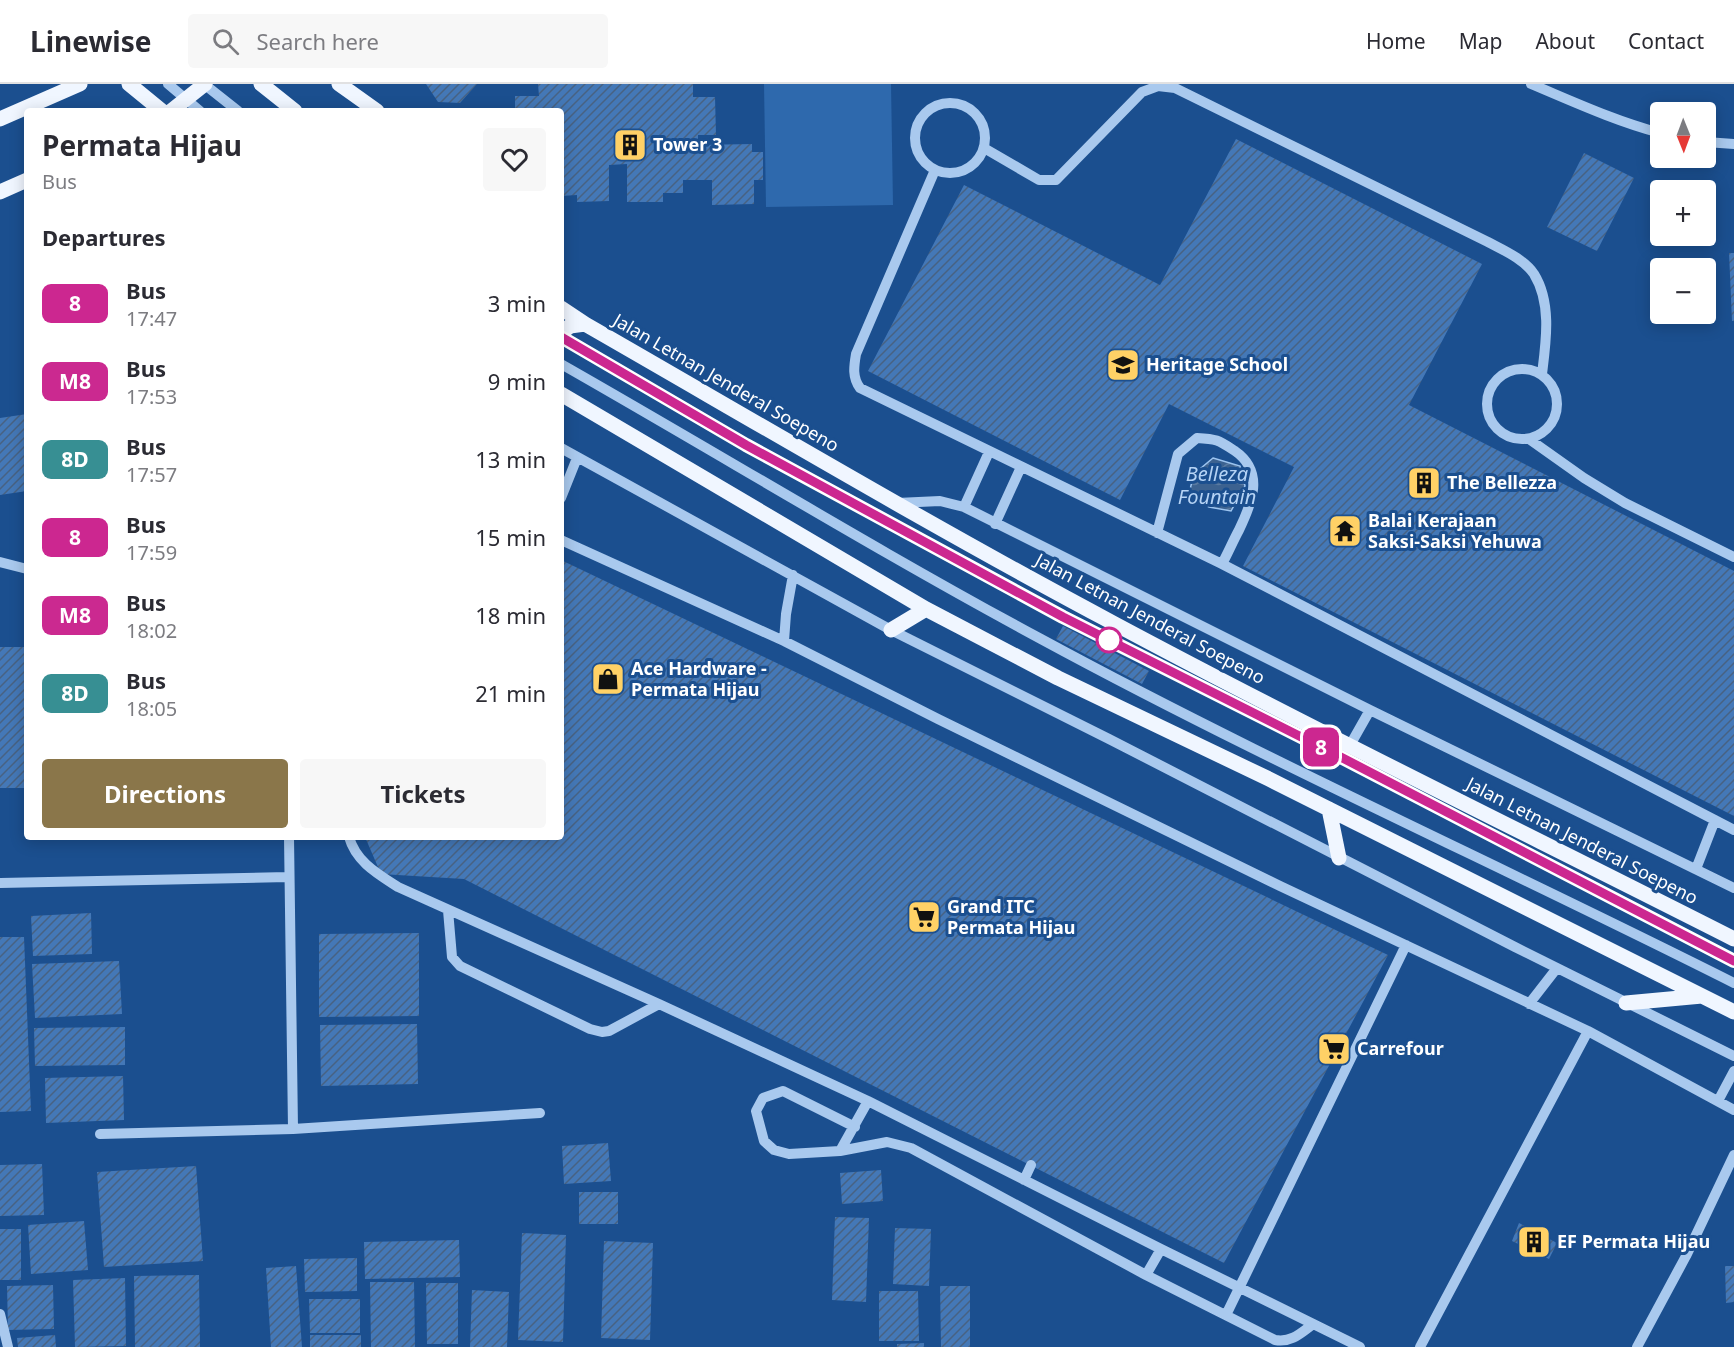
<!DOCTYPE html>
<html lang="en">
<head>
<meta charset="utf-8">
<style>
  :root { --surface:#fff; --page:#f7f7f7; --text:#2b2b33; --muted:#7c7c81; --line:#e1e1e2; --accent:#8a764a }
  body { margin:0; font-family:"Noto Sans",sans-serif; background:var(--page); color:var(--text); height:100vh; display:flex; flex-direction:column; font-size:22px; white-space:nowrap }
  * { box-sizing:border-box; margin:0 }
  p { font-size:20px; color:var(--muted) }
  .icon { flex:none; width:33px; height:33px; fill:none; stroke:currentColor; stroke-width:2; stroke-linecap:round; stroke-linejoin:round }
  .map { position:relative; flex:1; overflow:hidden }
  .details { position:absolute; left:24px; top:24px; width:540px; height:732px; display:flex; flex-direction:column; background:var(--surface); border-radius:6px; box-shadow:0 3px 15px #0003 }
  .details>* { flex:none }
  .badge { padding:0 12px; border-radius:9px; font-size:21px; line-height:39px }
  .needle { width:39px; rotate:179deg }
  .tools { position:absolute; left:1650px; top:18px; display:grid; gap:12px }
  .tools a { display:grid; place-items:center; width:66px; height:66px; border-radius:6px; background:var(--surface); box-shadow:0 3px 15px #0003; font-size:30px }
  .map>.badge { position:absolute; translate:-50% -50%; box-shadow:0 0 0 3px #fff }
  h2 { padding:0 18px; font-size:22px; line-height:54px }
  .round { display:grid; place-items:center; flex:none; width:63px; height:63px; border-radius:6px; background:var(--page) }
  .summary { display:flex; align-items:center; justify-content:space-between; height:102px; padding:0 18px }
  h1 { font-size:28px; font-weight:700; line-height:45px }
  .cta { display:flex; gap:12px; margin-top:auto; padding:12px 18px }
  .cta a { flex:1; height:69px; border-radius:6px; background:var(--accent); color:#fff; font-size:24px; font-weight:700; line-height:69px; text-align:center }
  .cta a+a { background:var(--page); color:var(--text) }
  ul { padding:0; list-style:none }
  li { display:flex; align-items:center; gap:18px; height:78px; padding:0 18px }
  li div { flex:1 }
  li b { display:block; font-size:22px }
  li em { font-style:normal }
  li .badge { min-width:66px; font-weight:700; text-align:center }
  header { display:flex; align-items:center; gap:36px; box-sizing:border-box; height:84px; padding:0 30px; background:var(--surface); border-bottom:2px solid var(--line) }
  header strong { font-size:28px }
  nav { display:flex; gap:33px; margin-inline-start:auto; font-size:21px }
  .search { width:420px; height:54px; background:var(--page); display:flex; align-items:center; gap:15px; box-sizing:border-box; padding:0 21px; border-radius:6px; color:var(--muted); font-size:22px }
  .map>svg:first-child { display:block }
  .garden { fill:#2e69ad }
  .water { fill:url(#water-waves); stroke:#9cc4f0; stroke-width:1.5 }
  .building { fill:url(#building-hatch) }
  .lines { fill:none; stroke-linecap:round; stroke-linejoin:round }
  .minor { stroke:#a9c9ee; stroke-width:10 }
  .major { stroke:#f0f6ff; stroke-width:15 }
  .line-casing { stroke:#fff; stroke-width:14 }
  .line { stroke:#cc2790; stroke-width:9 }
  .stop-dot { fill:#fff; stroke:#cc2790; stroke-width:3 }
  .labels { text-anchor:middle; stroke-width:6; stroke-linejoin:round; paint-order:stroke }
  .poi-label { font-size:18px; font-weight:bold; fill:#fff; stroke:#1b4f8f; text-anchor:start }
  .street-label { font-size:18px; fill:#fff; stroke:#1b4f8f }
  .water-label { font-size:20px; font-style:italic; fill:#b5d3f5; stroke:#1b4f8f }
</style>
</head>
<body>
<header>
<strong>Linewise</strong>
<div class="search"><svg class="icon" aria-label="search" viewBox="0 0 24 24"><circle cx="10" cy="10" r="6"/><path d="M15 15l6 6"/></svg>Search here</div>
<nav><a>Home</a><a>Map</a><a>About</a><a>Contact</a></nav>
</header>
<div class="map">
<svg width="1734" height="1263" viewBox="0 0 1734 1263">
  <defs>
    <pattern id="water-waves" width="16" height="10" patternUnits="userSpaceOnUse" patternTransform="scale(1.5)"><rect width="16" height="10" fill="#3c6290"/><path d="M0 5q4-4 8 0t8 0" fill="none" stroke="#597aa1"/></pattern>
    <pattern id="building-hatch" width="6" height="6" patternUnits="userSpaceOnUse" patternTransform="scale(1.5)"><rect width="6" height="6" fill="#4478b7"/><path d="M-1 1l2-2M0 6l6-6M5 7l2-2" fill="none" stroke="#486282"/></pattern>
  </defs>
  <rect width="100%" height="100%" fill="#1b4f8f"/>
  <path class="garden" d="M764 0H891L893 121 766 123Z"/>
  <path class="water" d="M1213 374 1240 382 1245 402 1231 427 1209 423 1188 413 1194 390Z"/>
  <path class="building" d="M426 0H477L460 19 438 18Z
    M538 0H693V13H715L716 51H698V61L752 60V68H763V96H754V120L712 121V96H683V109H663V118H627V80L609 81V117L577 118V111L561 112V27H515V12H539Z
    M1236 55 1482 180 1409 321 1734 487V732L1243 482 1294 383 1169 320 1120 416 868 287 964 101 1160 201Z
    M1584 69 1634 94 1597 167 1547 143Z
    M1729 169H1734V237H1732Z
    M27 330V407L0 411V334Z
    M561 476 1388 871 1224 1179 464 795 381 790 365 753H561Z
    M1063 542 1149 587 1142 600 1056 555Z
    M0 563H26L27 704H0Z
    M91 829 92 870 33 872 31 832Z
    M419 849V932L319 933V850Z
    M0 853H24L31 1027 0 1028Z
    M119 877 122 930 35 934 32 880Z
    M417 940 418 1000 321 1002 320 941Z
    M125 943V981L35 982 34 944Z
    M123 992 124 1036 46 1039 45 994Z
    M608 1059 611 1097 564 1100 562 1062Z
    M42 1080 44 1131 0 1132V1081Z
    M196 1082 203 1177 104 1183 97 1088Z
    M881 1086 883 1117 842 1120 840 1089Z
    M579 1108H618V1140H579Z
    M835 1133 869 1134 866 1218 832 1216Z
    M84 1137 88 1186 31 1190 28 1141Z
    M1519 1139 1557 1159 1549 1175 1512 1157Z
    M895 1144 931 1145 929 1202 893 1200Z
    M0 1145H21V1196H0Z
    M522 1149 566 1151 563 1258 518 1256Z
    M459 1156 460 1193 365 1195 364 1158Z
    M604 1157 653 1159 650 1256 601 1254Z
    M357 1174V1207L305 1208 304 1175Z
    M296 1182 302 1263H271L266 1184Z
    M1725 1182H1734V1218L1726 1219Z
    M199 1191 200 1263H135L134 1192Z
    M125 1194 126 1262 75 1263 73 1196Z
    M370 1198H414L415 1263H371Z
    M426 1199H458V1260H427Z
    M53 1201 54 1245 8 1246 7 1202Z
    M940 1202H970V1263H941Z
    M472 1206 509 1208 507 1263H470Z
    M879 1207H918L919 1257H879Z
    M309 1215H360V1249H310Z
    M55 1251 56 1263H18L17 1254Z
    M310 1251H361V1263H310Z
    M924 1259V1263H897V1260Z"/>
  <g class="lines">
    <path class="minor" d="M168 0 200 27
      M204 0 238 27
      M1531 0C1574 18 1615 37 1660 49
      M915 54a35 35 0 1 1 70 0a35 35 0 1 1-70 0Z
      M1706 58 1734 60
      M984 64 1039 96H1056L1142 8 1158 2 1175 4 1488 158C1503 166 1524 175 1534 190 1552 219 1546 258 1542 290
      M935 86 856 270C854 282 852 293 860 304L1222 480 1734 746
      M561 253 746 361 1063 533 1333 669 1734 877
      M561 280C721 371 879 468 1041 555 1268 678 1504 783 1734 899
      M1487 320a35 35 0 1 1 70 0a35 35 0 1 1-70 0Z
      M1529 355 1584 394 1625 419 1734 473
      M561 364 891 546 1109 655 1515 863 1734 972
      M561 414 577 374
      M897 419 940 417 964 423 1370 626 1734 804
      M964 423 989 368
      M995 440 1021 383
      M1157 449 1178 370 1197 354C1217 355 1218 356 1235 367 1265 388 1252 419 1239 446 1233 457 1228 469 1222 480
      M561 456 784 557 938 635 1280 802 1588 947 1734 1026
      M0 478 27 485
      M784 557 786 530 793 491
      M1349 663 1370 626
      M349 753C356 778 378 790 398 803L659 920 868 1017 1161 1165 1360 1263
      M1696 785 1715 736
      M0 799 288 793
      M448 826 452 873 460 882 590 945 602 948 609 947 659 920
      M1529 920 1557 884
      M1718 1017 1734 987
      M855 1043 783 1007 763 1014 756 1027 764 1057 774 1066 789 1070 840 1067 887 1058 911 1064 1146 1191 1275 1256C1291 1259 1301 1249 1313 1240
      M293 1045 540 1029
      M100 1050 293 1045 289 753
      M840 1067 868 1017
      M1024 1096 1031 1081
      M1146 1191 1161 1165
      M0 1230 8 1263
      M1226 1231 1406 861
      M1420 1263 1588 947
      M1637 1263 1686 1172 1734 1071"/>
    <path class="major" d="M129 0 162 27
      M261 0 295 27
      M339 0 377 27
      M171 27 205 0
      M0 35 80 0
      M0 108 27 96
      M561 224 585 240C761 341 936 445 1115 540 1319 649 1527 750 1734 855
      M561 249 570 242 585 240
      M561 310 926 525 1058 594 1269 695 1734 928
      M891 546 926 525
      M1329 725 1339 774
      M1626 919 1702 912"/>
  </g>
  <g class="lines">
    <defs>
      <path id="line" d="M561 253 746 361 1063 533 1333 669 1734 877"/>
    </defs>
    <use href="#line" class="line-casing"/>
    <use href="#line" class="line"/>
  </g>
  <defs>
    <symbol id="building-square" viewBox="-11 -11 22 22"><rect x="-9" y="-9" width="18" height="18" rx="4" fill="#ffd166" stroke="#1b4f8f"/><path d="M-4-6H4V6H1V3H-1V6H-4ZM-2.5-4.3h1.7v1.8h-1.7ZM.8-4.3h1.7v1.8H.8ZM-2.5-1h1.7V.8h-1.7ZM.8-1h1.7V.8H.8Z" fill="#111"/></symbol>
    <symbol id="school-square" viewBox="-11 -11 22 22"><rect x="-9" y="-9" width="18" height="18" rx="4" fill="#ffd166" stroke="#1b4f8f"/><path d="M0-5L7-2L0 1L-7-2ZM-4 1L0 2.5L4 1V4Q0 6-4 4Z" fill="#111"/></symbol>
    <symbol id="temple-square" viewBox="-11 -11 22 22"><rect x="-9" y="-9" width="18" height="18" rx="4" fill="#ffd166" stroke="#1b4f8f"/><path d="M0-6L5-2H3V0L6.5 2.5H4V6H1.5V3h-3V6H-4V2.5H-6.5L-3 0V-2H-5Z" fill="#111"/></symbol>
    <symbol id="shop-square" viewBox="-11 -11 22 22"><rect x="-9" y="-9" width="18" height="18" rx="4" fill="#ffd166" stroke="#1b4f8f"/><path d="M-5-2.5h2.3a2.7 3.5 0 0 1 5.4 0H5L5.5 6h-11ZM-1.5-2.5h3a1.5 2.3 0 0 0-3 0Z" fill="#111"/></symbol>
    <symbol id="supermarket-square" viewBox="-11 -11 22 22"><rect x="-9" y="-9" width="18" height="18" rx="4" fill="#ffd166" stroke="#1b4f8f"/><path d="M-6-5.5h2.5l.6 2H6L4.5 2H-2.5L-4.4-4H-6ZM-1.5 3.2a1.3 1.3 0 1 0 .1 0ZM3 3.2a1.3 1.3 0 1 0 .1 0Z" fill="#111"/></symbol>
  </defs>
  <g fill-rule="evenodd">
    <use href="#building-square" x="611" y="42" width="38" height="38"/>
    <use href="#school-square" x="1104" y="262" width="38" height="38"/>
    <use href="#building-square" x="1405" y="380" width="38" height="38"/>
    <use href="#temple-square" x="1326" y="428" width="38" height="38"/>
    <use href="#shop-square" x="589" y="576" width="38" height="38"/>
    <use href="#supermarket-square" x="905" y="814" width="38" height="38"/>
    <use href="#supermarket-square" x="1315" y="946" width="38" height="38"/>
    <use href="#building-square" x="1515" y="1139" width="38" height="38"/>
  </g>
  <circle class="stop-dot" cx="1109" cy="556" r="12"/>
  <g class="labels">
    <g class="poi-label">
      <text x="653" y="67">Tower 3</text>
      <text x="1146" y="287">Heritage School</text>
      <text x="1447" y="405">The Bellezza</text>
      <text x="1368" y="443">Balai Kerajaan<tspan x="1368" dy="21">Saksi-Saksi Yehuwa</tspan></text>
      <text x="631" y="591">Ace Hardware -<tspan x="631" dy="21">Permata Hijau</tspan></text>
      <text x="947" y="829">Grand ITC<tspan x="947" dy="21">Permata Hijau</tspan></text>
      <text x="1357" y="971">Carrefour</text>
      <text x="1557" y="1164">EF Permata Hijau</text>
    </g>
    <g class="street-label">
      <text transform="translate(726 299) rotate(30)" y="6">Jalan Letnan Jenderal Soepeno</text>
      <text transform="translate(1150 535) rotate(28)" y="6">Jalan Letnan Jenderal Soepeno</text>
      <text transform="translate(1582 757) rotate(27)" y="6">Jalan Letnan Jenderal Soepeno</text>
    </g>
    <g class="water-label">
      <text x="1217" y="397">Belleza<tspan x="1217" dy="23">Fountain</tspan></text>
    </g>
  </g>
</svg>
<div class="tools">
<a><svg class="needle" viewBox="-14 -14 28 28"><path d="M0-13l5 13h-10z" fill="#e53935"/><path d="M0 13l5-13h-10z" fill="#7c7c81"/></svg></a>
<a>+</a>
<a>−</a>
</div>
<b class="badge" style="left:1321px;top:663px;background:#cc2790;color:#fff">8</b>
<section class="details">
<div class="summary"><div><h1>Permata Hijau</h1><p>Bus</p></div><a class="round"><svg class="icon" aria-label="heart" viewBox="0 0 24 24"><path d="M12 20l-8-8c-3-5 5-10 8-4 3-6 11-1 8 4z"/></svg></a></div>
<h2>Departures</h2>
<ul>
<li><span class="badge" style="background:#cc2790;color:#fff">8</span><div><b>Bus</b><p>17:47</p></div><em>3 min</em></li>
<li><span class="badge" style="background:#cb2990;color:#fff">M8</span><div><b>Bus</b><p>17:53</p></div><em>9 min</em></li>
<li><span class="badge" style="background:#378f93;color:#fff">8D</span><div><b>Bus</b><p>17:57</p></div><em>13 min</em></li>
<li><span class="badge" style="background:#cc2790;color:#fff">8</span><div><b>Bus</b><p>17:59</p></div><em>15 min</em></li>
<li><span class="badge" style="background:#cb2990;color:#fff">M8</span><div><b>Bus</b><p>18:02</p></div><em>18 min</em></li>
<li><span class="badge" style="background:#378f93;color:#fff">8D</span><div><b>Bus</b><p>18:05</p></div><em>21 min</em></li>
</ul>
<div class="cta"><a>Directions</a><a>Tickets</a></div>
</section>
</div>
</body>
</html>
